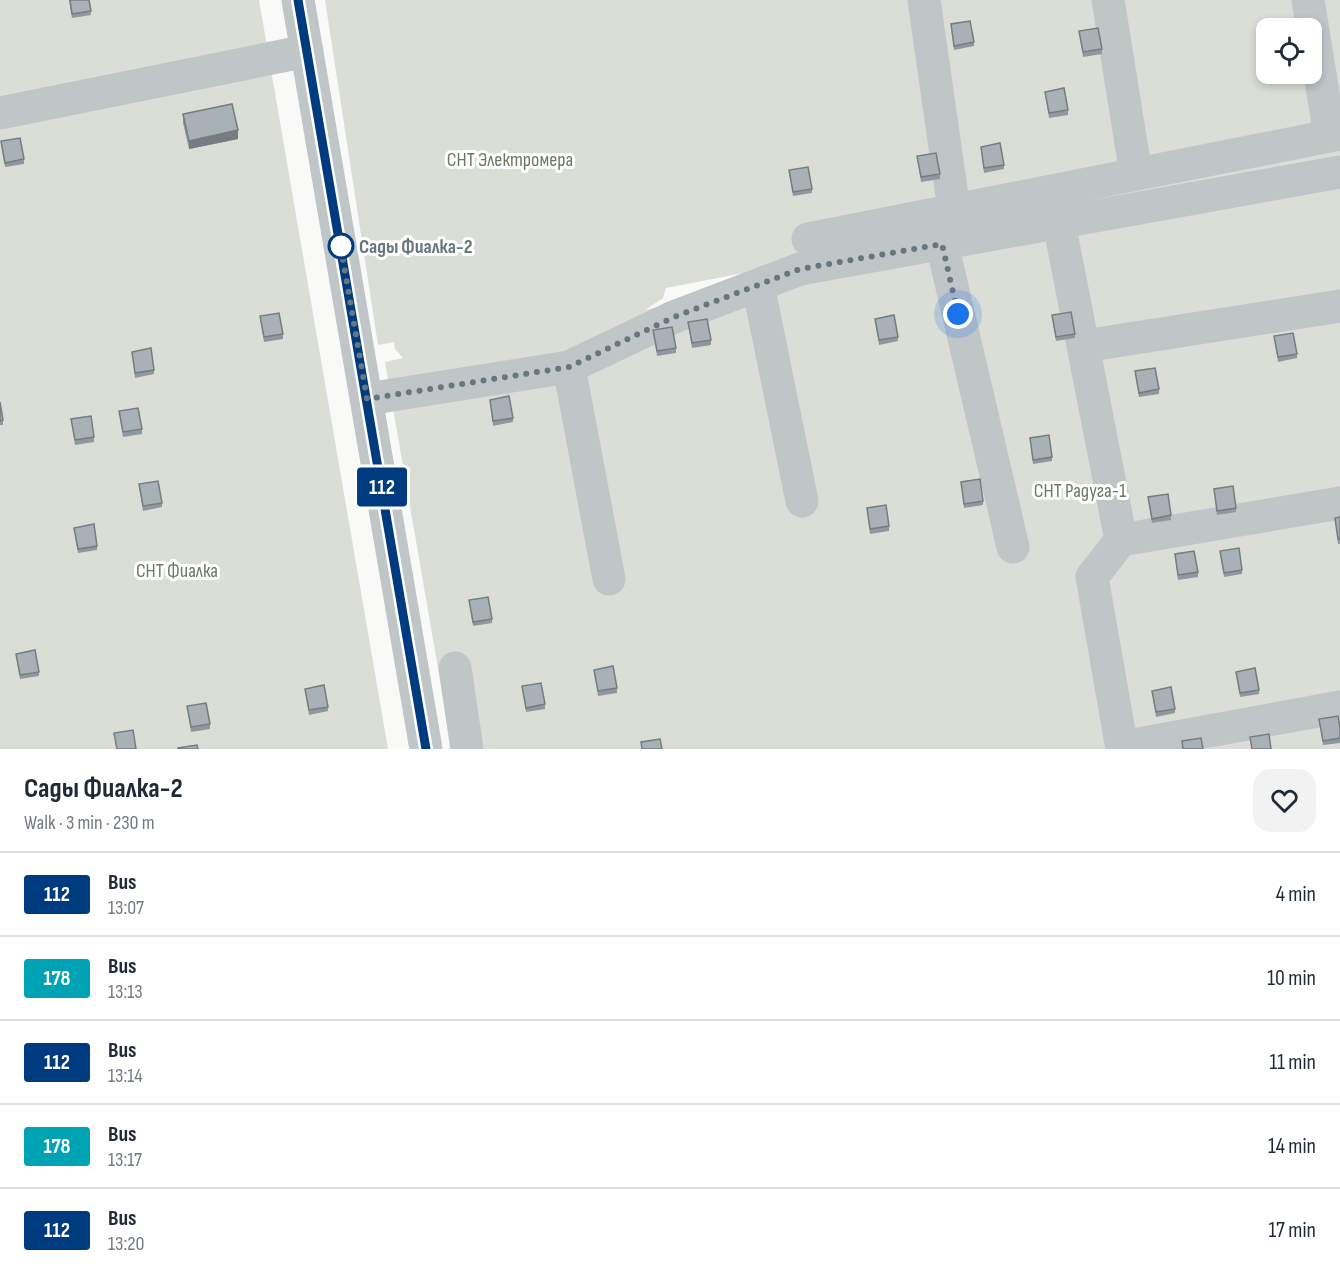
<!DOCTYPE html>
<html lang="en">
<head>
<meta charset="utf-8">
<style>
  :root { --surface:#fff; --page:#f2f2f3; --text:#1f2937; --muted:#747a83; --line:#e0e1e3 }
  body { margin:0; font-family:"Sofia Sans Condensed",sans-serif; background:var(--page); color:var(--text); height:100vh; display:flex; flex-direction:column; font-size:22px; white-space:nowrap }
  * { box-sizing:border-box; margin:0 }
  p { font-size:20px; color:var(--muted) }
  .icon { flex:none; width:33px; height:33px; fill:none; stroke:currentColor; stroke-width:2; stroke-linecap:round; stroke-linejoin:round }
  .map { position:relative; height:749px; overflow:hidden }
  .details { display:flex; flex-direction:column; background:var(--surface); flex:1 }
  .details>* { flex:none }
  .badge { padding:0 12px; border-radius:4px; font-size:21px; line-height:39px }
  .controls { position:absolute; left:1256px; top:18px; display:grid; gap:12px }
  .controls a { display:grid; place-items:center; width:66px; height:66px; border-radius:12px; background:var(--surface); box-shadow:0 3px 9px #0003; font-size:30px }
  .you { position:absolute; width:30px; height:30px; margin:-15px; border:4px solid #fff; border-radius:50%; background:#1a73e8; box-shadow:0 0 0 9px #1a73e833 }
  .map>.badge { position:absolute; translate:-50% -50%; box-shadow:0 0 0 3px #fff }
  .round { display:grid; place-items:center; flex:none; width:63px; height:63px; border-radius:18px; background:var(--page) }
  .headline { display:flex; align-items:center; justify-content:space-between; height:102px; padding:0 24px }
  h1 { font-size:28px; font-weight:700; line-height:45px }
  ul { padding:0; list-style:none }
  li { display:flex; align-items:center; gap:18px; height:84px; padding:0 24px; border-top:2px solid var(--line) }
  li div { flex:1 }
  li b { display:block; font-size:22px }
  li em { font-style:normal }
  li .badge { min-width:66px; font-weight:700; text-align:center }
  .map>svg:first-child { display:block }
  .green { fill:#daded6; fill-rule:evenodd }
  .lines { fill:none; stroke-linecap:round; stroke-linejoin:round }
  .minor { stroke:#c0c5c8; stroke-width:33 }
  .wall { fill:#90989d }
  .shaded-wall { fill:#767c7f }
  .building { fill:#a8b1b6; stroke:#767c7f; stroke-width:1.5 }
  .line-casing { stroke:#fff; stroke-width:14 }
  .line { stroke:#003b80; stroke-width:9 }
  .walk { stroke:#667780; stroke-width:6; stroke-dasharray:0 10.8 }
  .stop-dot { fill:#fff; stroke:#003b80; stroke-width:3 }
  .labels { text-anchor:middle; stroke-width:6; stroke-linejoin:round; paint-order:stroke }
  .park-label { font-size:20px; fill:#697964; stroke:#fff }
  .stop-label { font-size:20px; font-weight:bold; fill:#667780; stroke:#fff; text-anchor:start }
</style>
</head>
<body>
<div class="map">
<svg width="1340" height="749" viewBox="0 0 1340 749">
  <rect width="100%" height="100%" fill="#f9f9f7"/>
  <path class="green" d="M0 0H259L388 749H0Z
    M325 0H1340V157L666 288 663 298 645 310 1340 172V749H452L385 362 403 358 395 349 394 342 378 345ZM1266 28H1311V74H1266Z"/>
  <g class="lines">
    <path class="minor" d="M298 0 426 749
      M924 0 954 210
      M1108 0 1136 174
      M1308 0 1330 136
      M0 113 307 51
      M1059 223 1121 540 1092 577 1122 749
      M808 239 1340 134
      M942 244 1013 547
      M758 285 802 501
      M1084 346 1340 306
      M569 367 609 579
      M367 399 569 367 674 317 800 269 1340 172
      M1121 540 1340 503
      M455 668 467 749
      M1122 747 1340 707"/>
  </g>
  <path class="wall" d="M69 0H89L91 15 72 18Z
    M951 24 974 42V46L954 50Z
    M1079 31 1102 49V54L1083 57Z
    M1045 92 1068 110V115L1049 118Z
    M183 114 238 139 189 149 183 123Z
    M1 141 24 159V164L5 167Z
    M981 147 1004 165V169L984 173Z
    M917 156 940 174V179L921 182Z
    M789 170 812 189V193L793 196Z
    M1052 315 1075 334V338L1056 341Z
    M260 316 283 334V339L264 342Z
    M875 319 898 337V341L879 345Z
    M688 322 711 340V345L692 348Z
    M653 330 676 348V353L657 356Z
    M1274 336 1297 354V358L1278 362Z
    M132 352 154 370V374L135 378Z
    M1135 371 1159 389V394L1139 397Z
    M490 400 513 418V422L493 426Z
    M0 402 3 420V425H0Z
    M119 411 142 429V434L123 437Z
    M71 419 94 437V442L75 445Z
    M1030 438 1052 457V461L1033 464Z
    M961 482 983 501V505L964 508Z
    M139 484 162 503V507L143 511Z
    M1214 489 1236 508V512L1217 515Z
    M1148 497 1171 515V520L1152 523Z
    M867 508 889 526V531L870 534Z
    M1340 517V544H1338L1335 518Z
    M74 528 97 546V550L78 553Z
    M1220 551 1242 570V574L1224 577Z
    M1175 554 1198 572V577L1178 580Z
    M469 600 492 619V623L473 626Z
    M16 654 39 672V676L20 679Z
    M594 670 617 688V693L598 696Z
    M1236 672 1259 690V694L1240 697Z
    M522 686 545 704V709L526 712Z
    M305 689 328 707V711L309 715Z
    M1152 691 1175 709V713L1156 717Z
    M187 706 210 724V729L191 732Z
    M1319 719 1340 727V743L1323 745Z"/>
  <path class="shaded-wall" d="M238 130V139L189 149V141Z"/>
  <path class="building" d="M70 0H89L91 11 72 14Z
    M970 21 974 42 954 46 951 24Z
    M1098 28 1102 49 1083 52 1079 31Z
    M1064 88 1068 110 1049 113 1045 92Z
    M232 104 238 130 189 141 183 114Z
    M20 138 24 159 5 163 1 141Z
    M1000 143 1004 165 984 168 981 147Z
    M936 153 940 174 921 177 917 156Z
    M808 167 812 189 793 192 789 170Z
    M1071 312 1075 334 1056 337 1052 315Z
    M279 313 283 334 264 337 260 316Z
    M894 315 898 337 879 340 875 319Z
    M707 319 711 340 692 343 688 322Z
    M672 327 676 348 657 351 653 330Z
    M1293 333 1297 354 1278 357 1274 336Z
    M151 348 154 370 135 373 132 352Z
    M1155 368 1159 389 1139 393 1135 371Z
    M509 396 513 418 493 421 490 400Z
    M0 402 3 420 0 421Z
    M138 408 142 429 123 432 119 411Z
    M91 416 94 437 75 440 71 419Z
    M1049 435 1052 457 1033 460 1030 438Z
    M980 479 983 501 964 504 961 482Z
    M158 481 162 503 143 506 139 484Z
    M1233 486 1236 508 1217 511 1214 489Z
    M1168 494 1171 515 1152 519 1148 497Z
    M886 505 889 526 870 529 867 508Z
    M1340 517V539H1338L1335 518Z
    M94 524 97 546 78 549 74 528Z
    M1239 548 1242 570 1224 573 1220 551Z
    M1194 551 1198 572 1178 575 1175 554Z
    M488 597 492 619 473 622 469 600Z
    M35 650 39 672 20 675 16 654Z
    M613 666 617 688 598 691 594 670Z
    M1255 668 1259 690 1240 693 1236 672Z
    M541 683 545 704 526 708 522 686Z
    M324 685 328 707 309 710 305 689Z
    M1171 687 1175 709 1156 712 1152 691Z
    M206 703 210 724 191 727 187 706Z
    M1338 716 1340 727V738L1323 741 1319 719Z
    M133 730 136 749H117L114 733Z
    M1269 734 1271 749H1252L1250 737Z
    M1201 738 1203 749H1183L1182 741Z
    M660 739 662 749H642L641 742Z
    M197 745 198 749H178V748Z"/>
  <g class="lines">
    <defs>
      <path id="line" d="M298 0 426 749"/>
    </defs>
    <use href="#line" class="line-casing"/>
    <use href="#line" class="line"/>
    <path class="walk" d="M341 246 339 237 367 399 569 367 674 317 800 269 942 244 958 314"/>
  </g>
  <circle class="stop-dot" cx="341" cy="246" r="12"/>
  <g class="labels">
    <g class="park-label">
      <text x="510" y="166">СНТ Электромера</text>
      <text x="1080" y="497">СНТ Радуга-1</text>
      <text x="177" y="577">СНТ Фиалка</text>
    </g>
    <g class="stop-label">
      <text x="359" y="253">Сады Фиалка-2</text>
    </g>
  </g>
</svg>
<div class="controls">
<a><svg class="icon" aria-label="locate" viewBox="0 0 24 24"><circle cx="12" cy="12" r="6"/><path d="M12 2v4M12 18v4M2 12h4M18 12h4"/></svg></a>
</div>
<div class="you" style="left:958px;top:314px"></div>
<b class="badge" style="left:382px;top:487px;background:#003b80;color:#fff">112</b>
</div>
<section class="details">
<div class="headline"><div><h1>Сады Фиалка-2</h1><p>Walk · 3 min · 230 m</p></div><a class="round"><svg class="icon" aria-label="heart" viewBox="0 0 24 24"><path d="M12 20l-8-8c-3-5 5-10 8-4 3-6 11-1 8 4z"/></svg></a></div>
<ul>
<li><span class="badge" style="background:#003b80;color:#fff">112</span><div><b>Bus</b><p>13:07</p></div><em>4 min</em></li>
<li><span class="badge" style="background:#00a3b4;color:#fff">178</span><div><b>Bus</b><p>13:13</p></div><em>10 min</em></li>
<li><span class="badge" style="background:#003b80;color:#fff">112</span><div><b>Bus</b><p>13:14</p></div><em>11 min</em></li>
<li><span class="badge" style="background:#00a3b4;color:#fff">178</span><div><b>Bus</b><p>13:17</p></div><em>14 min</em></li>
<li><span class="badge" style="background:#003b80;color:#fff">112</span><div><b>Bus</b><p>13:20</p></div><em>17 min</em></li>
</ul>
</section>
</body>
</html>
